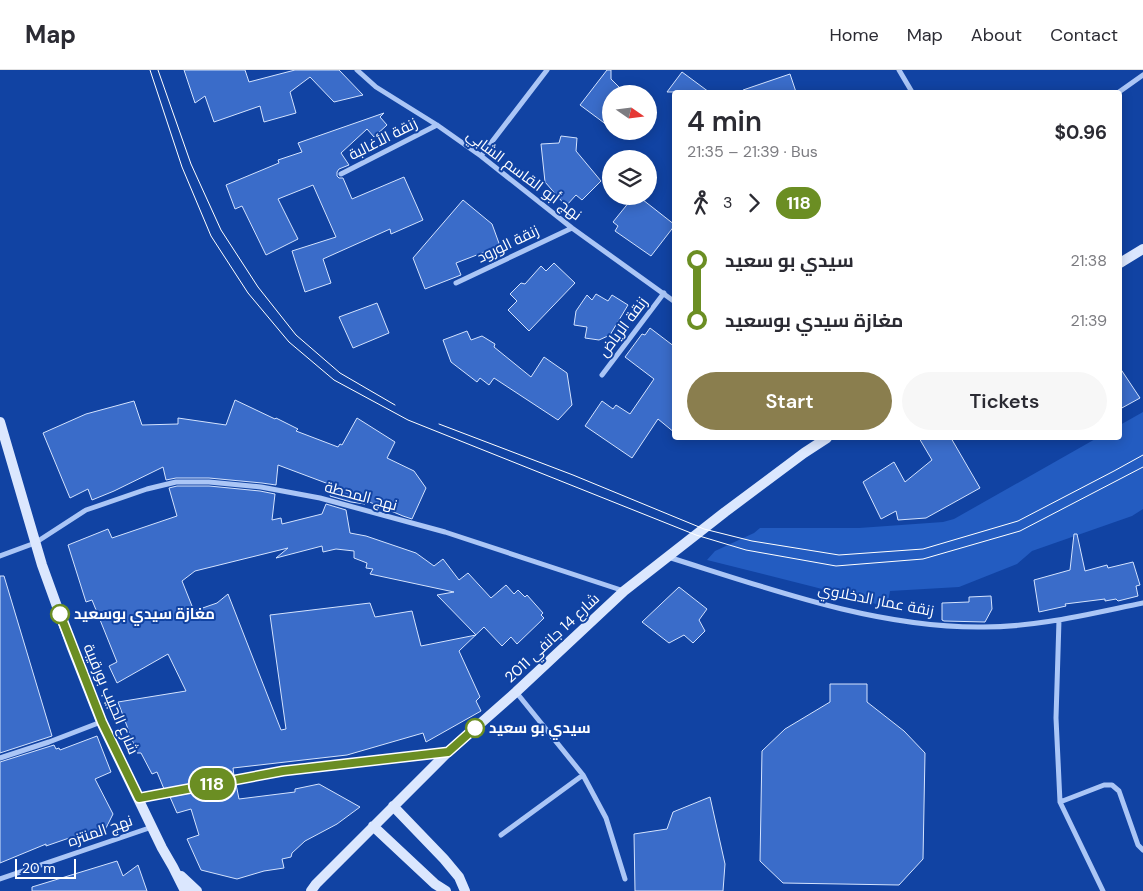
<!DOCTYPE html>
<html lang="en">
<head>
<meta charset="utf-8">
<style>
  :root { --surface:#fff; --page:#f7f7f7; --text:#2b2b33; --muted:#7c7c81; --line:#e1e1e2; --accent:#8a7e4e }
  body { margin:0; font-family:"DM Sans",Cairo,sans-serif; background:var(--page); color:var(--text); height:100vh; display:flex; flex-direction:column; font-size:19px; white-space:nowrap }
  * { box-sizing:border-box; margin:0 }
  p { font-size:16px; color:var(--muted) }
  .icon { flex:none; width:28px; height:28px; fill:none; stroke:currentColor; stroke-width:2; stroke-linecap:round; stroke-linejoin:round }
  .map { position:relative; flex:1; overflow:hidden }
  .panel { position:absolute; left:672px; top:20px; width:450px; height:350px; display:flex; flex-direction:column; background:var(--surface); border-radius:5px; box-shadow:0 2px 12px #0003 }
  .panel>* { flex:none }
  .badge { padding:0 10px; border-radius:16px; font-size:18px; line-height:32px }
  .needle { width:32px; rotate:104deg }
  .fabs { position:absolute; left:602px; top:15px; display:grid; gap:10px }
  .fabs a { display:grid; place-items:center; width:55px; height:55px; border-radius:50%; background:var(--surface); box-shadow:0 2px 12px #0003; font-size:25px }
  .scale { position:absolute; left:15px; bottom:12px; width:61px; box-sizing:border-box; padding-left:5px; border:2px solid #fff; border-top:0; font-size:14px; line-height:18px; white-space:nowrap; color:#fff; -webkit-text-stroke:4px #1143a3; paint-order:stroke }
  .map>.badge { position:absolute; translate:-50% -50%; box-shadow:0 0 0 2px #fff }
  .legs { display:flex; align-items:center; gap:8px; height:55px; padding:0 15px; font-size:16px }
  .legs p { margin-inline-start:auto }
  .summary { display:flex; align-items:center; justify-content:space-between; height:85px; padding:0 15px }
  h1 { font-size:28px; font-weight:600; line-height:38px }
  .button { display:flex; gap:10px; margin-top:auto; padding:10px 15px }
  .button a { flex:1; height:58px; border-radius:30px; background:var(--accent); color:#fff; font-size:20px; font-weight:600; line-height:58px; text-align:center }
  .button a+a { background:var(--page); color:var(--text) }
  ul { padding:0 15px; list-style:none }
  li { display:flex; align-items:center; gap:18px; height:60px; font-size:19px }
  li i { display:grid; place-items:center; width:8px; height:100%; margin:0 6px; background:currentColor }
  li i::after { content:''; width:12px; height:12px; margin:-6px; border:4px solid; border-radius:50%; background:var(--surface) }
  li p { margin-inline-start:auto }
  li:first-child i { background:linear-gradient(#0000 50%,currentColor 0) }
  li:last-child i { background:linear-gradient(currentColor 50%,#0000 0) }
  header { display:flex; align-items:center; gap:30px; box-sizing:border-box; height:70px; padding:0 25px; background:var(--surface); border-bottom:1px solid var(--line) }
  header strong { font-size:24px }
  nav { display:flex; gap:28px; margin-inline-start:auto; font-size:18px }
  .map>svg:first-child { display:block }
  .green { fill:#235cc1 }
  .building { fill:#3a6cc9; stroke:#d4e3fe; fill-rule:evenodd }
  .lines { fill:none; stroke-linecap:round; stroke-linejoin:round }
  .street { stroke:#abc6f6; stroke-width:5 }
  .secondary { stroke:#dbe7fe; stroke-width:10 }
  .tram { stroke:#fff; stroke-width:1 }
  .line-1-casing { stroke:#fff; stroke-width:11 }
  .line-1 { stroke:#6b8e23; stroke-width:8 }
  .stop-1-dot { fill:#fff; stroke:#6b8e23; stroke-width:2.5 }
  .labels { text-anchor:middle; stroke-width:4; stroke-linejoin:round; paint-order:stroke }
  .street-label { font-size:15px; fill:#fff; stroke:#1143a3 }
  .stop-label { font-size:15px; font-weight:bold; fill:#fff; stroke:#1143a3; text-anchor:start }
</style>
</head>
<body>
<header>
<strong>Map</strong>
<nav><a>Home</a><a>Map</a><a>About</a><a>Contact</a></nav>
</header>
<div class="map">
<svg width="1143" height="821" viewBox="0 0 1143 821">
  <rect width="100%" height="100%" fill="#1143a3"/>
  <path class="green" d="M1143 342V439L1132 446 1032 481 1017 494 959 517 890 521 887 537 830 521 707 490 715 481 754 463 760 458H859L943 452 954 449 1097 368H1120V355Z"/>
  <path class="building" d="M184 0H245L249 12 295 0H339L363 25 334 32 310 7 290 22 296 43 264 52 260 36 214 52 205 26 195 33Z
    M607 0H611V9L626 24H611V58L580 35Z
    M682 2 709 22H667Z
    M790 4 796 22H743V20Z
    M384 43 380 47 387 55 374 67 367 59 341 83 349 95 339 99 337 102V106L339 108H343L352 129 404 107 423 150 391 164 390 159 323 189 331 213 305 222 292 181 336 167 313 115 278 129 298 169 266 185 242 136 235 139 226 115 279 93 278 90 302 82 298 73Z
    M561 66 577 68 576 81 601 111 582 130 576 125 566 136 545 112 541 74 559 73Z
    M634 126H638L675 155 651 186 615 161 618 156 613 152Z
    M463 130 492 154 500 176 456 193 461 205 425 219 413 188Z
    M554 193 575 213 529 261 508 240 517 231 510 224 521 213 525 214 541 196 546 201Z
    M596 224 608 231 612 225 628 235 610 265 599 270 585 268 587 257 574 255 576 241 587 225 592 230Z
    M377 233 389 263 353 278 339 247Z
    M650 258 675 277V363L658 349 632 388 585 356 602 331 613 339 616 335 630 344 654 309 625 287 642 264 645 265Z
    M467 261 471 270 482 266 495 274 494 277 531 307 544 287 567 303 572 335 558 350 494 308 489 315 480 308 477 312 451 292 443 270Z
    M1120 298 1140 328 1120 339Z
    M235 330 275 349 276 348 298 359 296 361 338 377 340 374 342 375 357 348 395 372 387 388 414 401 426 418 412 449 403 446 367 431 365 434 351 432 330 426 334 416 278 395 276 415 262 413 209 408H176L166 410 163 397 114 421 92 430 88 419 70 428 43 363 86 344 134 331 142 355 178 354V348L226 355Z
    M919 368H951L980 418 926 448 898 450 896 441 881 449 863 412 894 392 905 412 932 390Z
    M177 416H209L260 421 275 424 272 450 281 448 282 454 322 444 326 434 346 440 350 463 366 466 416 483 434 496 443 489 459 510 468 503 491 528 506 515 514 524 518 520 525 527 527 525 543 543 541 545 544 548 517 574 511 567 502 576 484 557 459 581 480 627 476 631 481 641 426 672 423 663 347 685 233 698 234 706 164 719 157 702 152 704 141 683H137L118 632 186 621 168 584 117 613 109 596 117 592 92 530 86 532 68 475 108 459 112 468 177 446 169 418ZM322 476 323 482 336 479 354 481V488L367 493 366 498 373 499 370 504 454 522 437 525 476 565 421 576 412 541 375 547 370 533 270 545 286 659 281 660 228 524 217 533 194 541 182 511 195 501 288 478 276 488Z
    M1074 464H1077L1085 501 1107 495 1108 498 1133 492 1140 515 1136 516 1138 526 1118 531 1116 529 1105 531V529L1065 534 1066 536 1039 542 1034 510 1070 500Z
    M0 506H4L52 666 0 683Z
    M679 517 707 539 699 550 705 561 693 573 684 565 669 573 642 552Z
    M991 526 992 539 985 552 944 551 942 550V533L969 532V527Z
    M830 614H867V632L904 661 925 683 923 789 899 815 783 813 760 791 762 681 785 659 830 632Z
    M97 666 111 702 95 709 113 744 103 764 74 772 72 767 46 776V774L0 793V692L54 675 56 679 59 678 60 680Z
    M236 714 239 729 295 722V719L319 714 360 737 337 754 305 771 292 783 291 787 282 789 284 798 264 801 237 809 201 800 187 769 199 765 191 739 177 743 170 727Z
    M710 727 725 794 723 821H635L634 764 667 759 673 742Z
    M117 791 123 806 138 795 147 821H32V817Z"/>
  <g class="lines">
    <path class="street" d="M357 0 376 17 437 55 481 86 572 158 675 232
      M899 0 912 22
      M1119 22 1143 5
      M481 86 547 0
      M341 104 437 55
      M456 213 572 158
      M602 305 664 223
      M0 486 35 473 86 440 147 419 176 412H209L261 417 320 428 445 462 624 521
      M668 487C767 518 873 557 978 557 1034 558 1089 544 1143 533
      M1059 550 1056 648 1060 732 1103 821
      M516 622 583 705 606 748 625 809
      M0 688 49 672 101 652
      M139 728 283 701 445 682
      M1060 732 1104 715H1112L1119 721 1138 775 1143 780
      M501 765 583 705
      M0 809 152 757"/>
    <path class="secondary" d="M1120 193 1143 179
      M0 352 42 495 72 578 101 652 162 778 173 797 185 821
      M393 736 444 789 459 807 465 821
      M373 756 435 814 446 821
      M181 806 197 821
      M311 821 316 814 448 682 516 622 624 521 725 442 804 383 827 368"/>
    <path class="tram" d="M150 0 182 97 211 166 248 223 289 272 334 310 408 350 696 465 746 480 836 496 923 489 1020 461 1143 397
      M158 0 191 94 221 160 258 217 296 265 340 303 395 335
      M439 354 573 405 704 459 752 471 839 485 923 479 1018 451 1114 401 1143 385"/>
  </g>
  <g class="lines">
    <defs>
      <path id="line-1" d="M60 544 102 652 139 728 283 701 448 682 475 658"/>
    </defs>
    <use href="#line-1" class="line-1-casing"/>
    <use href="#line-1" class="line-1"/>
  </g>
  <g class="stop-1-dot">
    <circle cx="60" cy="544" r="9"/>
    <circle cx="475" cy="658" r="9"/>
  </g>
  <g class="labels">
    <g class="street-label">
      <text transform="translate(383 69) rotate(-27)" y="5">زنقة الأغالبة</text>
      <text transform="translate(524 105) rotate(37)" y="5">نهج أبو القاسم الشابي</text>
      <text transform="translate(508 174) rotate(-26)" y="5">زنقة الورود</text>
      <text transform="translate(623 257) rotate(-53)" y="5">زنقة الرياض</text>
      <text transform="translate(361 426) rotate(15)" y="5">نهج المحطة</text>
      <text transform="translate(876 530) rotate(11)" y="5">زنقة عمار الدخلاوي</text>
      <text transform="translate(552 568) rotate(-43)" y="5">شارع 14 جانفي 2011</text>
      <text transform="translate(111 629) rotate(67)" y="5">شارع الحبيب بورقيبة</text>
      <text transform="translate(100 761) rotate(-19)" y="5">نهج المنتزه</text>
    </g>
    <g class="stop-label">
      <text x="74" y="549">مغازة سيدي بوسعيد</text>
      <text x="489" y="663">سيدي بو سعيد</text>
    </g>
  </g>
</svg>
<div class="fabs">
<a><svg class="needle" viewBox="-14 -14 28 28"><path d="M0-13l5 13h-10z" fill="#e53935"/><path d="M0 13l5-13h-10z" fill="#7c7c81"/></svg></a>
<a><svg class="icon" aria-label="layers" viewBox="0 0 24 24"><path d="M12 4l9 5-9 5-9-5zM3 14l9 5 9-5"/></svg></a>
</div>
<div class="scale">20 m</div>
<b class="badge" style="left:212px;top:714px;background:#6b8e23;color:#fff">118</b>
<section class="panel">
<div class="summary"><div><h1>4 min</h1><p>21:35 – 21:39 · Bus</p></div><b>$0.96</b></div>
<div class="legs"><svg class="icon" aria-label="walk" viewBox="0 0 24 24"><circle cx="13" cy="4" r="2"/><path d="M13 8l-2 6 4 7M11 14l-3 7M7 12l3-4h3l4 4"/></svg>3<svg class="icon" aria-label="forward" viewBox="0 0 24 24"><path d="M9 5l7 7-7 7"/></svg><b class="badge" style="background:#6b8e23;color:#fff">118</b></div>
<ul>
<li><i style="color:#6b8e23"></i><b>سيدي بو سعيد</b><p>21:38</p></li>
<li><i style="color:#6b8e23"></i><b>مغازة سيدي بوسعيد</b><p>21:39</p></li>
</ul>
<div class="button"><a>Start</a><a>Tickets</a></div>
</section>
</div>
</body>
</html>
